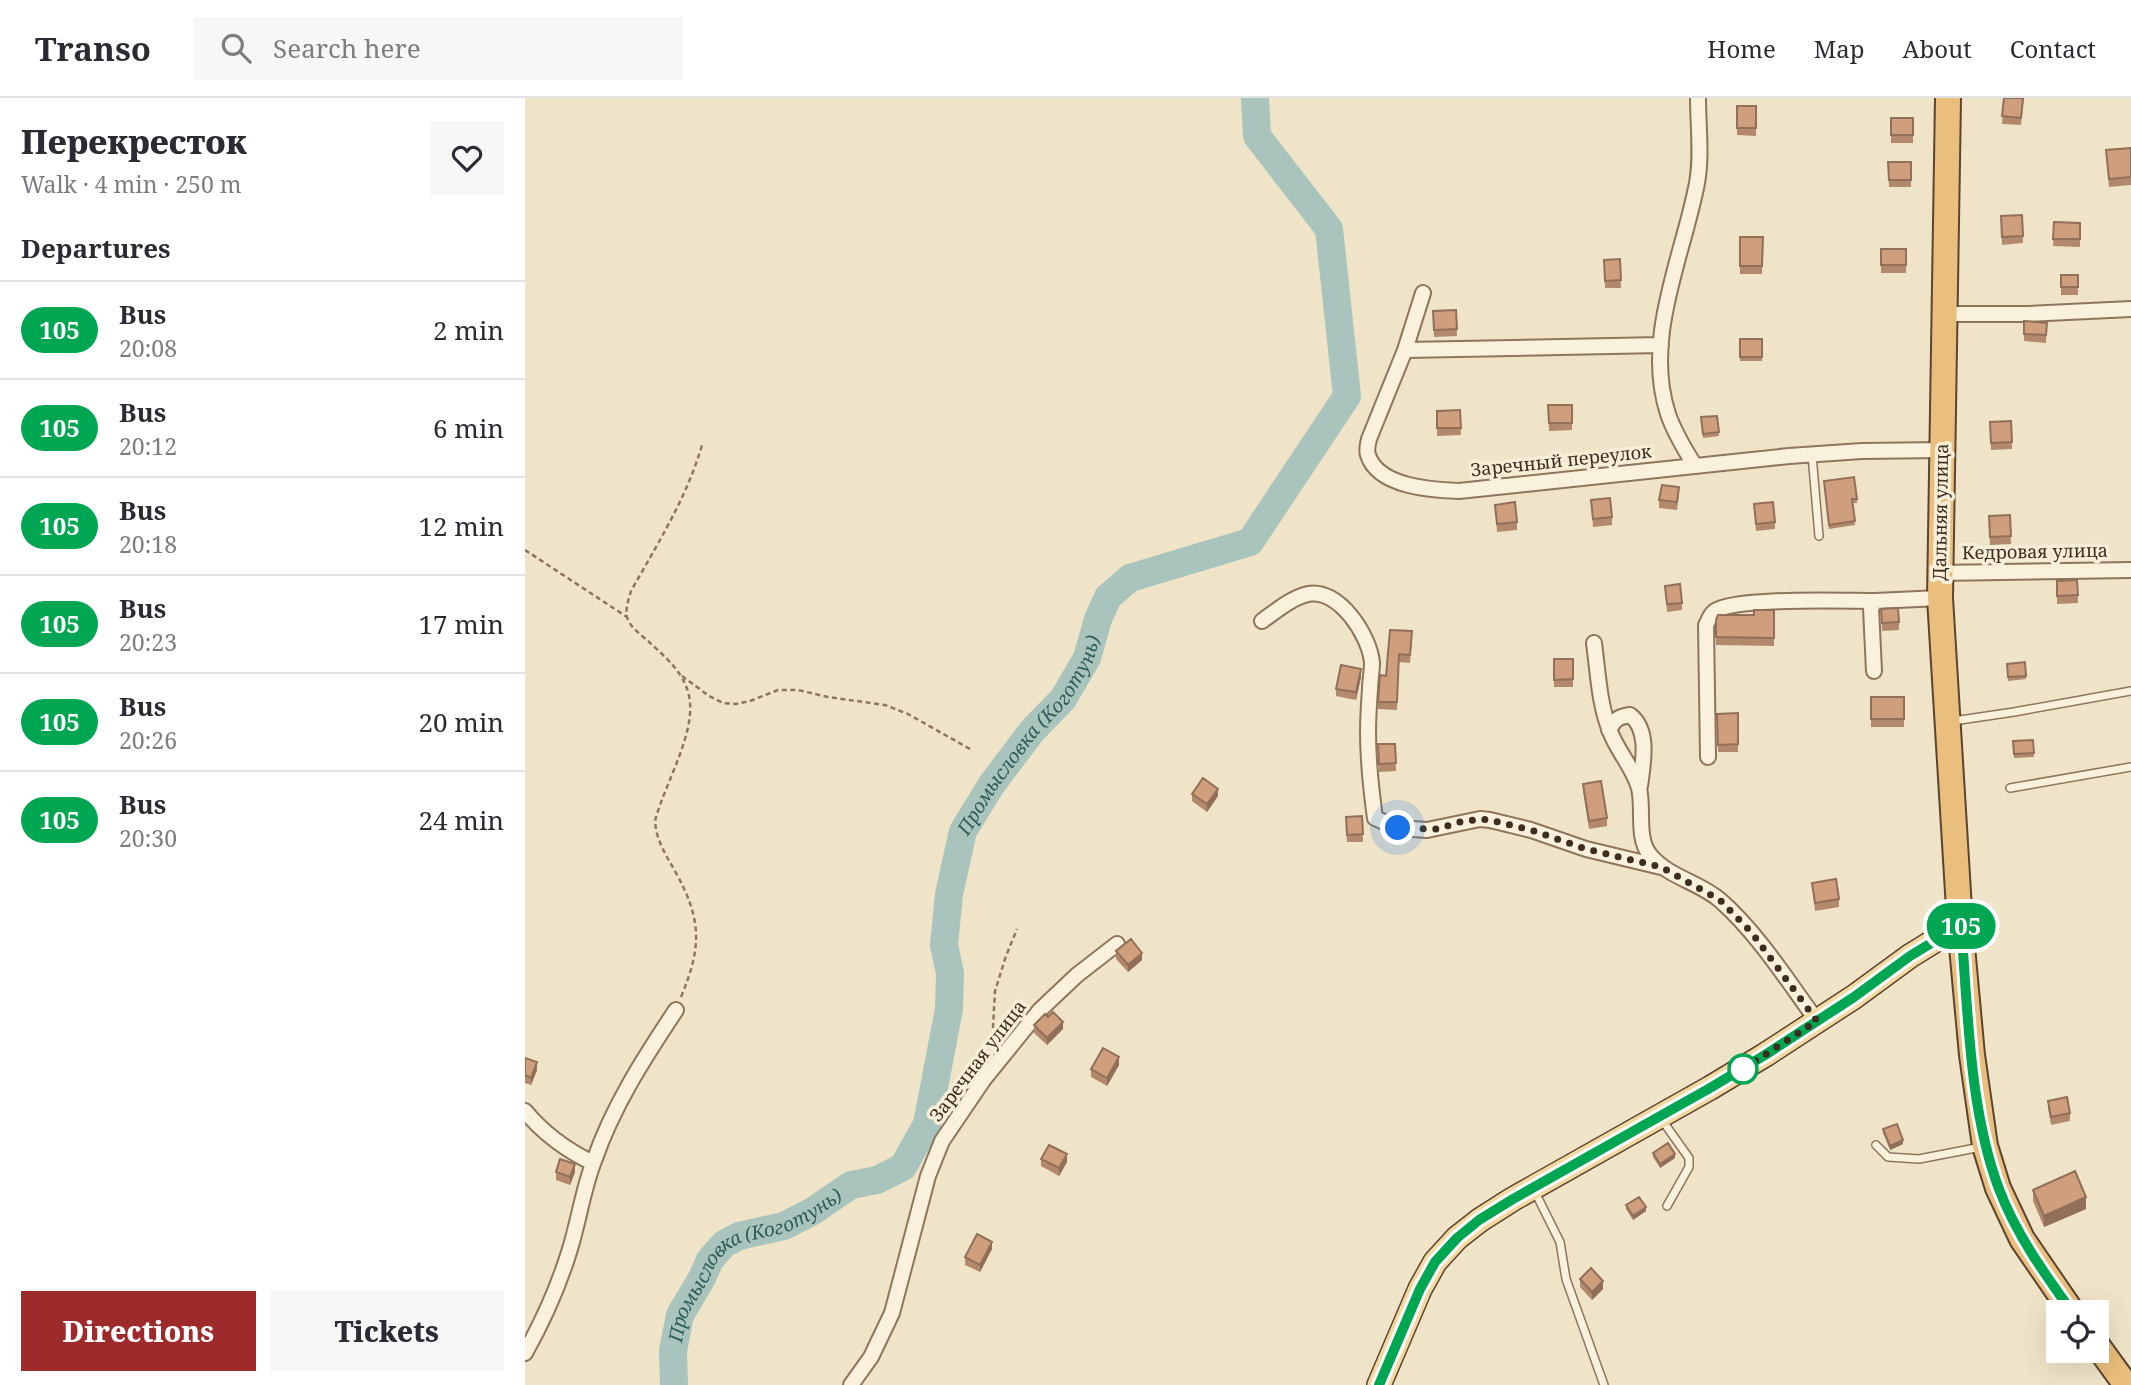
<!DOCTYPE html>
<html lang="en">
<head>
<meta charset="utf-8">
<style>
  :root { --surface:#fff; --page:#f7f7f7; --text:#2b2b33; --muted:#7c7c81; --line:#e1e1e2; --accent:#9e2a2b }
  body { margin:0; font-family:"Noto Serif",serif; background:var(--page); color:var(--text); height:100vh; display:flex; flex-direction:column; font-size:26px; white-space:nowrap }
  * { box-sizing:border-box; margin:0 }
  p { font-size:23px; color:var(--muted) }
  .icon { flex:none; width:38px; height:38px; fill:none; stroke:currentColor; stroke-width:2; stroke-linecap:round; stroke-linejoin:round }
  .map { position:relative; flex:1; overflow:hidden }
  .details { display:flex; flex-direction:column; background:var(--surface); width:525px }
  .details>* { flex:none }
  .badge { padding:0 14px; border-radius:23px; font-size:24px; line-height:46px }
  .tools { position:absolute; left:1521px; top:1202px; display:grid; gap:14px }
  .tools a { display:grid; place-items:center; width:63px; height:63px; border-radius:0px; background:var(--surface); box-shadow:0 7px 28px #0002; font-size:35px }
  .you { position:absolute; width:35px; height:35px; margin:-18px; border:5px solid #fff; border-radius:50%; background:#1a73e8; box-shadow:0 0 0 10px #1a73e833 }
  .map>.badge { position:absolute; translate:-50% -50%; box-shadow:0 0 0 4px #fff }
  h2 { padding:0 21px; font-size:26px; line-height:63px }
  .round { display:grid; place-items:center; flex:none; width:74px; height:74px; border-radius:0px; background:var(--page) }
  .overview { display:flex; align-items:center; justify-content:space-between; height:119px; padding:0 21px }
  h1 { font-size:33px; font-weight:800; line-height:52px }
  .primary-button { display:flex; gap:14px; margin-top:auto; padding:14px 21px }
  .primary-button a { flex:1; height:80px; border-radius:0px; background:var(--accent); color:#fff; font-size:28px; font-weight:800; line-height:80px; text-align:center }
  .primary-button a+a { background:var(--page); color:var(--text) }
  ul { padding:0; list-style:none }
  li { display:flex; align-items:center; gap:21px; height:98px; padding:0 21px; border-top:2px solid var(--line) }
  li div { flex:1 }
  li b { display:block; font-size:26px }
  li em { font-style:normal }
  li .badge { min-width:77px; font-weight:700; text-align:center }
  header { display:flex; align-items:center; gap:42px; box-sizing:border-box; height:98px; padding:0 35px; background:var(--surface); border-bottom:2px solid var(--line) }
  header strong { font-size:33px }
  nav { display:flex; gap:38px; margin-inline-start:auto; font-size:24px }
  .search { width:490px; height:63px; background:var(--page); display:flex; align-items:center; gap:18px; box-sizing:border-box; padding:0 24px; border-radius:0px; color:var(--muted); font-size:26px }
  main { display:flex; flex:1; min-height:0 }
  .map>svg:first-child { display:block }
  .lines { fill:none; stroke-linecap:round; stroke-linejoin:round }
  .river { stroke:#a9c4bc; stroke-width:28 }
  .service-casing { stroke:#8d765c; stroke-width:10 }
  .minor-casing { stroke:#8d765c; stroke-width:18 }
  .primary-casing { stroke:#5b4430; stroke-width:26 }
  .trunk-casing { stroke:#5b4430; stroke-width:28 }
  .path { stroke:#8d765c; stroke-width:2.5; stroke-dasharray:5 3.5; stroke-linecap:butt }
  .service { stroke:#faf1dc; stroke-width:7 }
  .minor { stroke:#faf1dc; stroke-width:14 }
  .primary { stroke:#f3d9a0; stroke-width:23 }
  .trunk { stroke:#eabe7c; stroke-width:24 }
  .wall { fill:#b2896c }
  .shaded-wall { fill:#916f58 }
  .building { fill:#cf9f7d; stroke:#916f58; stroke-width:2 }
  .line-casing { stroke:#fff; stroke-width:16 }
  .line { stroke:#00a651; stroke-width:10 }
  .walk { stroke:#3d2e20; stroke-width:7; stroke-dasharray:0 12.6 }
  .stop-dot { fill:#fff; stroke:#00a651; stroke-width:3.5 }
  .labels { text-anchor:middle; stroke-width:7; stroke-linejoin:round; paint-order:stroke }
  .street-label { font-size:18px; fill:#3d2e20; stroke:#f7eed8 }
  .water-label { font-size:19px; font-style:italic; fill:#2f5d5a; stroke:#f7eed8 }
</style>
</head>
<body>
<header>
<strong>Transo</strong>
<div class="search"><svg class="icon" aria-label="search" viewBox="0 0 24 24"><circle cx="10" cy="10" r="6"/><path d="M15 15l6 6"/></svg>Search here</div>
<nav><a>Home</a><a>Map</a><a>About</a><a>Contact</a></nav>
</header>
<main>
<section class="details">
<div class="overview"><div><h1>Перекресток</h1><p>Walk · 4 min · 250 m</p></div><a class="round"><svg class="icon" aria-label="heart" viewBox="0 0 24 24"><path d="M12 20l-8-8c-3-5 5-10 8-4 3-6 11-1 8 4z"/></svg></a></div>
<h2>Departures</h2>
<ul>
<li><span class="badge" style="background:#00a651;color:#fff">105</span><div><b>Bus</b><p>20:08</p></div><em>2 min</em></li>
<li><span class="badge" style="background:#00a651;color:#fff">105</span><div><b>Bus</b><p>20:12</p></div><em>6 min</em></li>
<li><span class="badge" style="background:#00a651;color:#fff">105</span><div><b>Bus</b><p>20:18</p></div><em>12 min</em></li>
<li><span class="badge" style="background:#00a651;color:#fff">105</span><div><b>Bus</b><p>20:23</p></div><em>17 min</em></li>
<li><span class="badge" style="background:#00a651;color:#fff">105</span><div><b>Bus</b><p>20:26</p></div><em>20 min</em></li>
<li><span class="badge" style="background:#00a651;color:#fff">105</span><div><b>Bus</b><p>20:30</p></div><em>24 min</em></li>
</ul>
<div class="primary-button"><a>Directions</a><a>Tickets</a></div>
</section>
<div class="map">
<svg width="1606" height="1287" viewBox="0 0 1606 1287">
  <rect width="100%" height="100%" fill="#f0e4c8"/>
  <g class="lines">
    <path class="river" id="s1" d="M149 1287 148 1253 155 1217 177 1180 185 1162 199 1146 214 1138 259 1128 288 1113 326 1087 352 1082 378 1069 402 1026 424 911 425 875 419 847 424 796 438 733 467 686 507 633 538 601 562 560 573 521 583 499 605 480 725 444 822 298 804 131 732 38 730 0"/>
    <defs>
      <path id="service" d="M1287 357 1294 438
        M1428 623 1489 614 1606 593
        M1485 690 1606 669
        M1137 1022 1164 1060V1069L1142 1108
        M1351 1047 1363 1059 1394 1061 1456 1049
        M1010 1094 1035 1144 1041 1181 1079 1287"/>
      <path id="minor" d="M898 195 880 252 844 341C843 346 841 352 843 357 853 389 907 392 934 393L1264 358 1337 353 1417 352
        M1419 216H1504L1606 211
        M880 252 1136 247
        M1170 368C1160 352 1149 334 1143 316 1118 240 1158 159 1172 85 1177 58 1173 28 1173 0
        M1415 475 1606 472
        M737 523C751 513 766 500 783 496 814 490 845 538 847 565 847 573 845 583 845 591 844 605 843 620 843 634 843 663 846 691 850 720L873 730 902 732 955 721 965 722 1006 732 1061 751 1136 769
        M1069 545C1073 574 1074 606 1085 633 1092 653 1108 669 1114 690 1119 711 1111 740 1125 757 1144 780 1175 784 1196 803 1234 837 1262 882 1292 923
        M1349 573 1346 510 1350 503 1415 500
        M1084 632C1090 621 1093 619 1105 617 1125 632 1118 665 1115 688
        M1183 659 1181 527C1184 522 1185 516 1190 513 1210 499 1320 503 1350 503
        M0 1013C19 1036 41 1052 68 1065
        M0 1255C18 1223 34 1187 45 1151 54 1122 58 1091 69 1063 88 1008 119 960 151 912
        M326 1287 346 1259 367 1215 403 1078 417 1043 459 981 515 912 552 877 592 846"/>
      <path id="primary" d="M854 1287 895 1191 910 1164 932 1140 955 1122 988 1101 1185 990 1240 957 1329 899 1385 858 1435 827"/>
      <path id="trunk" d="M1423 0 1415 500 1435 827 1447 957 1460 1048 1473 1090 1497 1141 1547 1214
        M1572 1247 1601 1287"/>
    </defs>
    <use href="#service" class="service-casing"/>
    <use href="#minor" class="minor-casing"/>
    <use href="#primary" class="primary-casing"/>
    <use href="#trunk" class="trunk-casing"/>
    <path class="path" d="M0 452 102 519
      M157 578 184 598 198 605 211 606 225 603 253 592H273L303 599 360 607 383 616 445 651
      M156 899C177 848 177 822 150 773 141 757 131 742 130 723 139 687 172 634 164 598 159 574 140 559 123 543 115 536 105 529 102 519 100 510 104 501 106 493 133 445 162 399 177 347
      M467 947 470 893 481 858 492 831"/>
    <use href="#service" class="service"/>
    <use href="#minor" class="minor"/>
    <use href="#primary" class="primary"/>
    <use href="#trunk" class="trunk"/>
  </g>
  <path class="wall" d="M1479 0H1499L1496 27 1477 26Z
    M1212 8H1231V38L1212 37Z
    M1366 20H1388V45H1366Z
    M1606 50V87L1584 89 1581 52Z
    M1363 64H1386V89H1364Z
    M1497 117 1498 145 1477 147 1476 118Z
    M1529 124 1555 125V149L1528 148Z
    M1215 139H1238L1237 176H1215Z
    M1356 151H1381V175H1356Z
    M1095 161 1096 190H1080L1079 162Z
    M1536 177H1553V197H1536Z
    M931 212 932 238 909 239 908 213Z
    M1499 223 1522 225 1521 245 1499 243Z
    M1215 241H1237V263H1215Z
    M1023 307H1047V332L1024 333Z
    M935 312 936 337 912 338V313Z
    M1192 318 1194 338 1178 340 1176 319Z
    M1486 323 1487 351 1466 352 1465 324Z
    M1299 387 1332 401V405H1328L1330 427 1304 431Z
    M1154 397 1152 412 1134 410V402Z
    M1066 402 1087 419V427L1068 429Z
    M1229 406 1250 424V431L1231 433Z
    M970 407 992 424V432L972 434Z
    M1485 417 1486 446 1465 447 1464 418Z
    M1532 483 1553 497V505L1532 506Z
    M1140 488 1157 505V512L1142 514Z
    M1356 511 1374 524V532L1357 533Z
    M1191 522 1249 540V548L1191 547Z
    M865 532 887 541 885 565 874 564 872 612 853 611V604L861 578Z
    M1029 561H1048V589H1029Z
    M1500 564 1501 581 1483 583 1482 566Z
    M836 579 831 602 811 598V591Z
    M1346 599H1379V629H1346Z
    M1213 615V654H1193L1192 616Z
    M1508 642 1509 659 1489 660 1488 643Z
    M870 646 871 673 854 674 853 654Z
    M1058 686 1082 720V728L1064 731 1058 693Z
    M667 696 693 698 682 714 667 703Z
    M837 718 838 744H822L821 719Z
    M1287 785 1314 801V809L1290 813Z
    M591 853 617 862 603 874 591 861Z
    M509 927 538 931 522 947 509 935Z
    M0 960 12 972 6 987 0 985Z
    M594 967 582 988 566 979V971Z
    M1523 1003 1545 1015V1023L1526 1027 1523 1010Z
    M1358 1031 1378 1046 1365 1052 1358 1035Z
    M1128 1055 1150 1060 1135 1070 1128 1059Z
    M516 1061 542 1064 534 1078 516 1068Z
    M31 1074H50L45 1087 31 1082Z
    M1508 1092 1561 1111 1519 1129 1508 1103Z
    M1101 1107 1121 1113 1108 1122 1101 1111Z
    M467 1151 455 1174 440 1167V1159Z
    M1055 1181 1078 1191 1067 1202 1055 1189Z"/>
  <path class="shaded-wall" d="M836 571V579L831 602V594Z
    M693 691V698L682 714V706Z
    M617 855V862L603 874V867Z
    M538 924V931L522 947V940Z
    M594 959V967L582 988V980Z
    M12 964V972L6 987V980Z
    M1378 1042V1046L1365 1052V1048Z
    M542 1056V1064L534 1078V1070Z
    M1150 1056V1060L1135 1070V1066Z
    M50 1066V1074L45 1087V1079Z
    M1561 1099V1111L1519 1129V1118Z
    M1121 1109V1113L1108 1122V1118Z
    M467 1144V1151L455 1174V1167Z
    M1078 1183V1191L1067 1202V1194Z"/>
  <path class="building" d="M1479 0H1498L1496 20 1477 18Z
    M1212 8H1231V30H1212Z
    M1366 20H1388V37H1366Z
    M1606 50V79L1584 81 1581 52Z
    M1363 64H1386V82H1364Z
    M1497 117 1498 138 1477 139 1476 118Z
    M1529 124 1555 125V141H1528Z
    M1215 139H1238L1237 168H1215Z
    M1356 151H1381V167H1356Z
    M1095 161 1096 182 1080 183 1079 162Z
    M1536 177H1553V189H1536Z
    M931 212 932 231 909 232 908 213Z
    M1499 223 1522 225 1521 237 1499 236Z
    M1215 241H1237V259H1215Z
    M1023 307H1047V325H1024Z
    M935 312 936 330H912V313Z
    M1192 318 1194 334 1178 336 1176 319Z
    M1486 323 1487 344 1466 345 1465 324Z
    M1329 379 1332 401H1327L1330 423 1304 427 1299 383Z
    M1137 387 1154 389 1152 404 1134 402Z
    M1085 400 1087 419 1068 421 1066 402Z
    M990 404 992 424 972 426 970 407Z
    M1248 404 1250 424 1231 426 1229 406Z
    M1485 417 1486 438 1465 439 1464 418Z
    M1552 482 1553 497 1532 498V483Z
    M1155 486 1157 505 1142 506 1140 488Z
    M1373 510 1374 524 1357 525 1356 511Z
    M1229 512H1249V540L1191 539V522L1193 517H1229Z
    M865 532 887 533 885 557 874 556 872 604H853L855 577 861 578Z
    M1029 561H1048V581L1029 582Z
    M1500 564 1501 578 1483 579 1482 566Z
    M816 567 836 571 831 594 811 591Z
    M1346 599H1379V621H1346Z
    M1213 615V646L1193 647 1192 616Z
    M1508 642 1509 655 1489 656 1488 643Z
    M853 646H870L871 665 854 666Z
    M678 680 693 691 682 706 667 696Z
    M1076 683 1082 720 1064 723 1058 686Z
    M837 718 838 736 822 737 821 719Z
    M1311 781 1314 801 1290 805 1287 785Z
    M606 841 617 855 603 867 591 853Z
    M528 914 538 924 522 940 509 927 520 916 523 919Z
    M578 950 594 959 582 980 566 971Z
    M0 960 12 964 6 980 0 977Z
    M1542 999 1545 1015 1526 1019 1523 1003Z
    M1372 1026 1378 1042 1365 1048 1358 1031Z
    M1143 1045 1150 1056 1135 1066 1128 1055Z
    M524 1047 542 1056 534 1070 516 1061Z
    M35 1061 50 1066 45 1079 31 1074Z
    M1550 1073 1561 1099 1519 1118 1508 1092Z
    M1114 1099 1121 1109 1108 1118 1101 1107Z
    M452 1136 467 1144 455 1167 440 1159Z
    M1066 1170 1078 1183 1067 1194 1055 1181Z"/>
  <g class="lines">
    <defs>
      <path id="line" d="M854 1287 895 1191 910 1164 932 1140 954 1122 988 1101 1185 990 1240 957 1329 899 1385 858 1436 827C1443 911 1444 1012 1474 1091 1491 1136 1519 1175 1547 1214"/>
    </defs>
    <use href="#line" class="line-casing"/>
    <use href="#line" class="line"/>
    <path class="walk" d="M873 730 913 731 935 724 955 721 965 722 1006 732 1061 751 1136 769 1195 802 1227 835 1292 923 1218 971"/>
  </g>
  <circle class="stop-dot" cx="1218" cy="971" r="14"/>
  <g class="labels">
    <g class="street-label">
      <text transform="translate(1036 363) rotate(-6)" y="6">Заречный переулок</text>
      <text transform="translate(1416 414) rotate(-89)" y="6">Дальняя улица</text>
      <text transform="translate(1510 454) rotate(-1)" y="6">Кедровая улица</text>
      <text transform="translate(453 963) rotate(-53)" y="6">Заречная улица</text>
    </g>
    <g class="water-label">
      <text dy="7" stroke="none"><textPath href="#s1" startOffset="816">Промысловка (Коготунь)</textPath></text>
      <text dy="7" stroke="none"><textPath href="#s1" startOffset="163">Промысловка (Коготунь)</textPath></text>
    </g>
  </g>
</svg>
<div class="tools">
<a><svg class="icon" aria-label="locate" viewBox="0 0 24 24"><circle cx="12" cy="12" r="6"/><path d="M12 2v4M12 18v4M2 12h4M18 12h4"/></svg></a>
</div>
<div class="you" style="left:873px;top:730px"></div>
<b class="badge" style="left:1436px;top:828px;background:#00a651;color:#fff">105</b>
</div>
</main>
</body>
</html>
